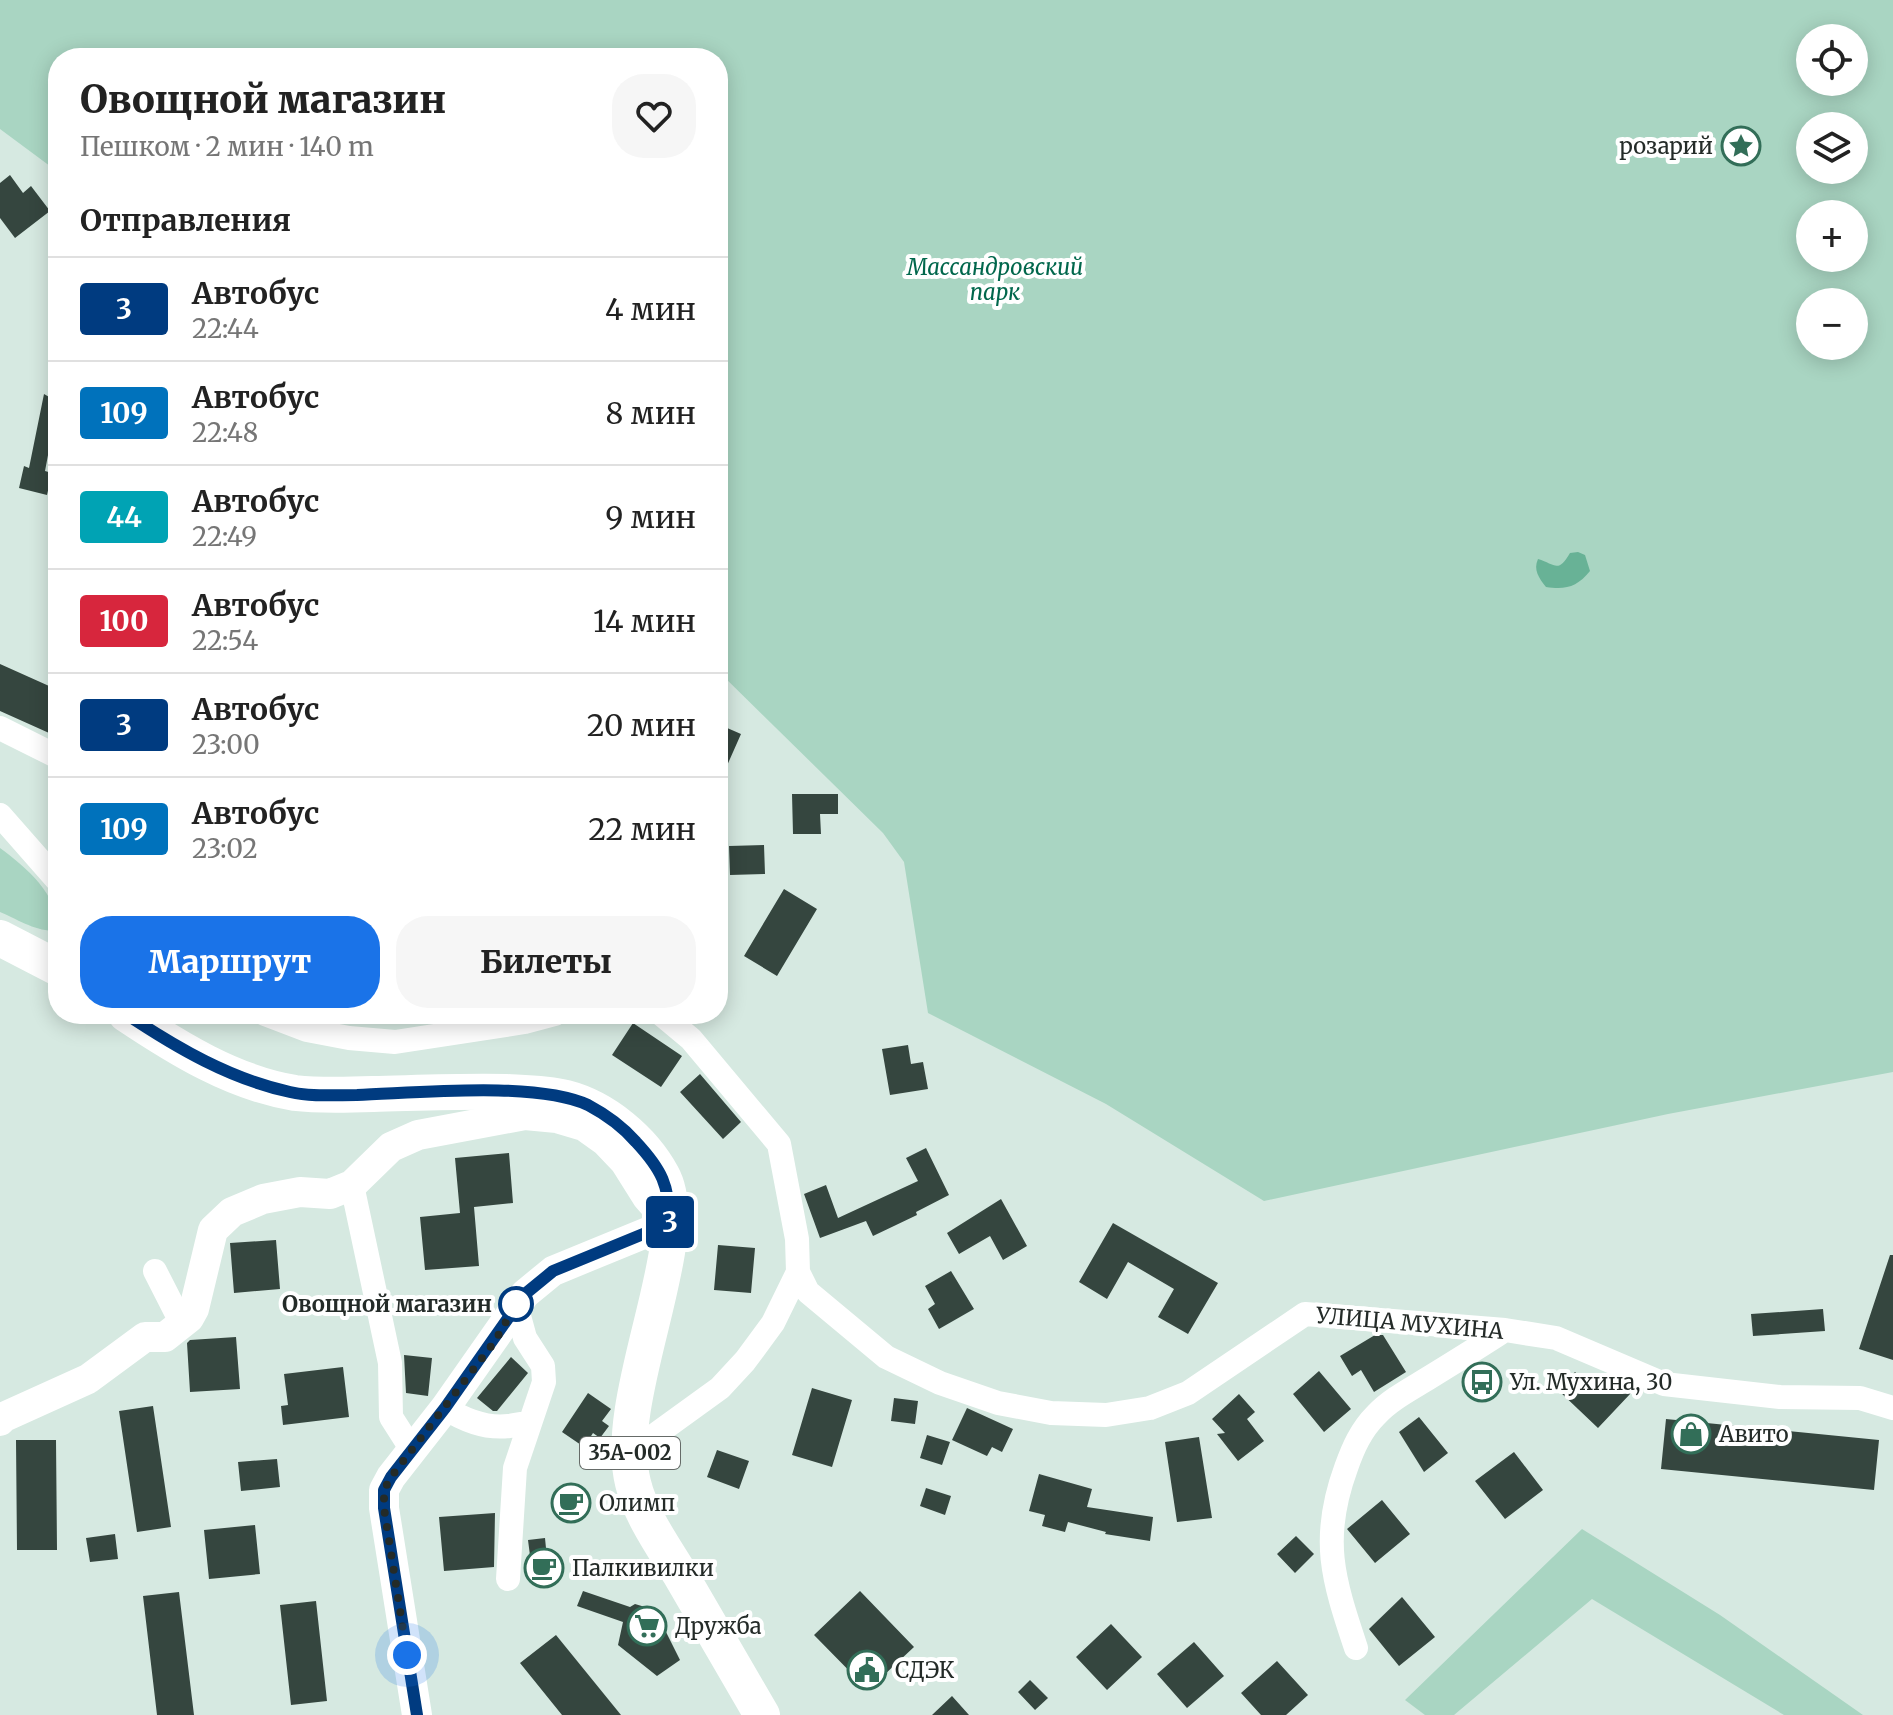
<!DOCTYPE html>
<html lang="ru">
<head>
<meta charset="utf-8">
<style>
  :root { --surface:#fff; --page:#f6f6f6; --text:#222; --muted:#767676; --line:#e0e0e0; --accent:#1a73e8 }
  body { margin:0; font-family:Merriweather,serif; background:var(--page); color:var(--text); height:100vh; display:flex; flex-direction:column; font-size:30px; white-space:nowrap }
  * { box-sizing:border-box; margin:0 }
  p { font-size:26px; color:var(--muted) }
  .icon { flex:none; width:44px; height:44px; fill:none; stroke:currentColor; stroke-width:2; stroke-linecap:round; stroke-linejoin:round }
  .map { position:relative; flex:1; overflow:hidden }
  .drawer { position:absolute; left:48px; top:48px; width:680px; height:976px; display:flex; flex-direction:column; background:var(--surface); border-radius:32px; box-shadow:0 4px 20px #0003 }
  .drawer>* { flex:none }
  .badge { padding:0 16px; border-radius:6px; font-size:28px; line-height:52px }
  .tools { position:absolute; left:1796px; top:24px; display:grid; gap:16px }
  .tools a { display:grid; place-items:center; width:72px; height:72px; border-radius:50%; background:var(--surface); box-shadow:0 4px 20px #0003; font-size:40px }
  .you { position:absolute; width:40px; height:40px; margin:-20px; border:6px solid #fff; border-radius:50%; background:#1a73e8; box-shadow:0 0 0 12px #1a73e833 }
  .map>.badge { position:absolute; translate:-50% -50%; box-shadow:0 0 0 4px #fff }
  h2 { padding:0 32px; font-size:30px; line-height:72px }
  .round { display:grid; place-items:center; flex:none; width:84px; height:84px; border-radius:32px; background:var(--page) }
  .head { display:flex; align-items:center; justify-content:space-between; height:136px; padding:0 32px }
  h1 { font-size:38px; font-weight:800; line-height:60px }
  .primary-button { display:flex; gap:16px; margin-top:auto; padding:16px 32px }
  .primary-button a { flex:1; height:92px; border-radius:32px; background:var(--accent); color:#fff; font-size:32px; font-weight:800; line-height:92px; text-align:center }
  .primary-button a+a { background:var(--page); color:var(--text) }
  ul { padding:0; list-style:none }
  li { display:flex; align-items:center; gap:24px; height:104px; padding:0 32px; border-top:2px solid var(--line) }
  li div { flex:1 }
  li b { display:block; font-size:30px }
  li em { font-style:normal }
  li .badge { min-width:88px; font-weight:700; text-align:center }
  .map>svg:first-child { display:block }
  .green { fill:#a9d5c2; fill-rule:evenodd }
  .water { fill:#68b296 }
  .building { fill:#35463f }
  .lines { fill:none; stroke-linecap:round; stroke-linejoin:round }
  .minor { stroke:#fff; stroke-width:24 }
  .major { stroke:#fff; stroke-width:30 }
  .highway { stroke:#fff; stroke-width:36 }
  .line-casing { stroke:#fff; stroke-width:18 }
  .line { stroke:#003b80; stroke-width:12 }
  .walk { stroke:#242b28; stroke-width:8; stroke-dasharray:0 14.4 }
  .stop-dot { fill:#fff; stroke:#003b80; stroke-width:4 }
  .labels { text-anchor:middle; stroke-width:8; stroke-linejoin:round; paint-order:stroke }
  .shield { fill:#fff; stroke:#666b68; stroke-width:2 }
  .shield-label { font-size:20px; font-weight:bold; fill:#242b28 }
  .poi-label { font-size:22px; fill:#242b28; stroke:#fff; text-anchor:start }
  .park-label { font-size:22px; font-style:italic; fill:#01674c; stroke:#fff }
  .stop-label { font-size:22px; font-weight:bold; fill:#242b28; stroke:#fff; text-anchor:end }
  .street-label { font-size:22px; fill:#242b28; stroke:#fff }
</style>
</head>
<body>
<div class="map">
<svg width="1893" height="1715" viewBox="0 0 1893 1715">
  <rect width="100%" height="100%" fill="#d6e9e1"/>
  <path class="green" d="M0 0H1893V1072L1668 1114 1264 1201 1106 1104 928 1013 904 862 883 833 718 671V58H58V172L0 129ZM1810 38H1854V82H1810ZM1810 126H1854V170H1810ZM1810 214H1854V258H1810ZM1810 302H1854V346H1810Z
    M0 848C27 868 58 894 58 930 40 934 17 919 0 912Z
    M1582 1529 1720 1615 1863 1715H1784L1592 1599 1454 1715H1425L1405 1700Z"/>
  <path class="water" d="M1578 552 1585 555 1590 571C1577 587 1566 590 1546 587 1539 578 1533 570 1538 559 1555 564 1558 574 1570 553Z"/>
  <path class="building" d="M10 175 23 193 31 186 50 211 15 238 0 218V183Z
    M44 394 58 402 45 471 52 473 47 495 19 488 24 466 29 468Z
    M0 664 58 690V737L0 711Z
    M718 724 741 734 718 786Z
    M792 794H838V814H820L821 834H793Z
    M764 845 765 874 730 875 729 846Z
    M784 889 817 909 777 976 744 956Z
    M633 1023 682 1056 661 1087 612 1055Z
    M908 1045 911 1064 923 1062 928 1089 890 1095 882 1049Z
    M700 1074 741 1122 723 1139 680 1092Z
    M926 1148 949 1195 916 1212 917 1215 873 1236 866 1221 820 1238 804 1194 826 1185 838 1218 918 1181 906 1158Z
    M509 1153 513 1203 474 1207 479 1266 425 1270 420 1217 460 1213 455 1158Z
    M1001 1199 1027 1246 1003 1260 990 1236 959 1254 947 1233Z
    M1113 1223 1218 1283 1188 1334 1158 1317 1174 1289 1128 1262 1107 1299 1079 1282Z
    M276 1240 280 1289 234 1293 230 1243Z
    M718 1245 755 1248 751 1293 714 1290Z
    M1890 1255H1893V1360L1859 1349Z
    M951 1271 974 1309 939 1329 928 1309 935 1304 925 1286Z
    M1823 1309 1825 1331 1753 1336 1751 1314Z
    M1375 1335H1383L1406 1372 1374 1392 1361 1370 1352 1376 1340 1356Z
    M236 1337 240 1389 190 1392 187 1343 190 1340Z
    M404 1355 432 1358 428 1396 406 1393Z
    M511 1357 528 1373 497 1411H493L477 1398Z
    M343 1367 349 1417 283 1425 281 1406 288 1405 284 1374Z
    M1319 1371 1351 1409 1324 1432 1293 1394Z
    M1575 1372 1592 1388 1604 1375 1618 1381 1631 1393 1598 1428 1558 1390Z
    M812 1388 852 1400 832 1467 792 1455Z
    M588 1393 611 1409 602 1421 609 1426 600 1438 593 1433 584 1447 562 1432Z
    M1239 1394 1255 1412 1247 1419 1264 1441 1238 1461 1217 1434 1225 1433 1212 1419Z
    M894 1398 918 1401 915 1424 891 1421Z
    M153 1406 171 1527 137 1532 119 1411Z
    M967 1408 1013 1429 1002 1452 992 1447 987 1456 952 1440Z
    M1419 1417 1448 1453 1424 1472 1399 1432Z
    M1666 1419 1879 1440 1874 1490 1661 1469Z
    M927 1435 950 1442 942 1465 920 1458Z
    M1199 1437 1212 1518 1177 1522 1165 1442Z
    M16 1440H56L57 1550H17Z
    M717 1450 749 1461 739 1489 707 1477Z
    M1514 1452 1543 1490 1505 1519 1475 1481Z
    M277 1459 280 1487 241 1491 238 1462Z
    M1039 1474 1092 1489 1087 1507 1153 1517 1150 1541 1105 1534 1106 1532 1068 1522 1065 1532 1042 1526 1045 1515 1029 1511Z
    M926 1488 951 1496 945 1515 920 1506Z
    M578 1492 584 1506 564 1514 558 1501Z
    M1382 1500 1410 1534 1375 1563 1347 1529Z
    M495 1513 494 1567 444 1571 439 1517Z
    M255 1525 260 1574 209 1579 204 1530Z
    M115 1534 118 1559 90 1562 86 1538Z
    M1296 1536 1314 1554 1295 1573 1277 1554Z
    M545 1538 548 1569 532 1571 528 1540Z
    M583 1591 630 1607 635 1604 655 1610 680 1660 657 1676 618 1645 623 1622 577 1606Z
    M860 1591 914 1647 868 1690 814 1635Z
    M179 1592 194 1715H157L143 1596Z
    M1402 1597 1435 1637 1399 1666 1369 1629Z
    M316 1601 327 1701 291 1705 280 1605Z
    M1111 1624 1142 1657 1107 1690 1076 1657Z
    M556 1635 621 1715H562L520 1663Z
    M1194 1642 1224 1676 1187 1708 1157 1674Z
    M1277 1661 1308 1695 1286 1715H1261L1241 1693Z
    M1030 1680 1048 1698 1035 1710 1018 1692Z
    M952 1696 969 1715H932Z"/>
  <g class="lines">
    <path class="minor" d="M0 728 58 757
      M0 815 58 881
      M265 1014 307 1030 349 1038 395 1042 525 1022 555 1014
      M352 1185 390 1363 391 1417 412 1450
      M155 1271 182 1324
      M798 1272 808 1292 886 1357 940 1383 998 1403 1051 1413 1106 1415 1150 1408 1188 1393 1305 1314 1505 1330 1556 1338 1664 1384 1780 1397 1860 1398 1893 1408
      M445 1408C464 1420 486 1429 509 1426 517 1425 521 1423 529 1424
      M644 1443 720 1388 745 1361 773 1323 798 1272 797 1239 779 1144 691 1039 661 1014
      M508 1579 515 1468 544 1382 543 1366 525 1338 516 1305
      M1356 1648C1333 1579 1320 1539 1346 1468 1353 1448 1361 1430 1376 1415 1390 1400 1409 1390 1427 1379 1453 1363 1479 1347 1505 1330"/>
    <path class="major" d="M0 1421 4 1417 88 1379 145 1337H165L189 1318 194 1309 213 1230 232 1212 263 1199 300 1192 330 1194 352 1185 391 1147 418 1135 525 1115 557 1118 584 1126 605 1141 625 1162 647 1197 670 1223 553 1271 525 1294 445 1408 391 1477 384 1490V1508L417 1715"/>
    <path class="highway" d="M0 938 58 968
      M126 1014C177 1048 233 1083 295 1093 320 1096 347 1095 373 1094 417 1093 461 1091 506 1092 525 1093 546 1093 566 1098 605 1108 643 1140 662 1175 697 1238 611 1396 633 1483 641 1516 663 1546 680 1574 707 1621 735 1668 762 1715"/>
  </g>
  <g class="lines">
    <defs>
      <path id="line" d="M126 1014C177 1048 230 1079 290 1092 312 1097 335 1095 357 1095 417 1093 536 1081 588 1105 605 1114 623 1127 636 1142 662 1170 669 1185 670 1223L553 1271 525 1294 445 1408 391 1477 384 1490V1508L417 1715"/>
    </defs>
    <use href="#line" class="line-casing"/>
    <use href="#line" class="line"/>
    <path class="walk" d="M407 1655 384 1508V1490L391 1477 495 1341 516 1304"/>
  </g>
  <defs>
    <symbol id="sight-ring" viewBox="-11 -11 22 22"><circle r="9.5" fill="#fff" stroke="#326e58" stroke-width="1.5"/><path d="M0-6L1.8-2.2L6-1.7L2.9 1.2L3.7 5.4L0 3.3L-3.7 5.4L-2.9 1.2L-6-1.7L-1.8-2.2Z" fill="#326e58"/></symbol>
    <symbol id="bus-ring" viewBox="-11 -11 22 22"><circle r="9.5" fill="#fff" stroke="#326e58" stroke-width="1.5"/><path d="M-5-6H5V4H4V6H2V4H-2V6H-4V4H-5ZM-3.5-4V0h7V-4ZM-3.5 1.2v1.5H-2V1.2ZM2 1.2v1.5H3.5V1.2Z" fill="#326e58"/></symbol>
    <symbol id="shop-ring" viewBox="-11 -11 22 22"><circle r="9.5" fill="#fff" stroke="#326e58" stroke-width="1.5"/><path d="M-5-2.5h2.3a2.7 3.5 0 0 1 5.4 0H5L5.5 6h-11ZM-1.5-2.5h3a1.5 2.3 0 0 0-3 0Z" fill="#326e58"/></symbol>
    <symbol id="cafe-ring" viewBox="-11 -11 22 22"><circle r="9.5" fill="#fff" stroke="#326e58" stroke-width="1.5"/><path d="M-5.5-4.5H6V0H3Q3 3.5 0 3.5H-2.5Q-5.5 3.5-5.5 0ZM3-3.2v2h1.7v-2ZM-6 4.5H4V6H-6Z" fill="#326e58"/></symbol>
    <symbol id="supermarket-ring" viewBox="-11 -11 22 22"><circle r="9.5" fill="#fff" stroke="#326e58" stroke-width="1.5"/><path d="M-6-5.5h2.5l.6 2H6L4.5 2H-2.5L-4.4-4H-6ZM-1.5 3.2a1.3 1.3 0 1 0 .1 0ZM3 3.2a1.3 1.3 0 1 0 .1 0Z" fill="#326e58"/></symbol>
    <symbol id="civic-ring" viewBox="-11 -11 22 22"><circle r="9.5" fill="#fff" stroke="#326e58" stroke-width="1.5"/><path d="M-.6-6.5H3V-4.5H.6V-3L4-1V1h2V6H-6V1h2V-1L-.6-3ZM-1.2 2.5V6h2.4V2.5Z" fill="#326e58"/></symbol>
  </defs>
  <g fill-rule="evenodd">
    <use href="#sight-ring" x="1719" y="124" width="44" height="44"/>
    <use href="#bus-ring" x="1460" y="1360" width="44" height="44"/>
    <use href="#shop-ring" x="1669" y="1412" width="44" height="44"/>
    <use href="#cafe-ring" x="549" y="1481" width="44" height="44"/>
    <use href="#cafe-ring" x="522" y="1546" width="44" height="44"/>
    <use href="#supermarket-ring" x="625" y="1604" width="44" height="44"/>
    <use href="#civic-ring" x="845" y="1648" width="44" height="44"/>
  </g>
  <circle class="stop-dot" cx="516" cy="1304" r="16"/>
  <g class="labels">
    <rect class="shield" x="580" y="1437" width="100" height="32" rx="6"/>
    <g class="shield-label">
      <text x="630" y="1460">35А-002</text>
    </g>
    <g class="poi-label">
      <text x="1713" y="154" text-anchor="end">розарий</text>
      <text x="1510" y="1390">Ул. Мухина, 30</text>
      <text x="1719" y="1442">Авито</text>
      <text x="599" y="1511">Олимп</text>
      <text x="572" y="1576">Палкивилки</text>
      <text x="675" y="1634">Дружба</text>
      <text x="895" y="1678">СДЭК</text>
    </g>
    <g class="park-label">
      <text x="995" y="275">Массандровский<tspan x="995" dy="25">парк</tspan></text>
    </g>
    <g class="stop-label">
      <text x="492" y="1312">Овощной магазин</text>
    </g>
    <g class="street-label">
      <text transform="translate(1410 1323) rotate(5)" y="8">УЛИЦА МУХИНА</text>
    </g>
  </g>
</svg>
<div class="tools">
<a><svg class="icon" aria-label="locate" viewBox="0 0 24 24"><circle cx="12" cy="12" r="6"/><path d="M12 2v4M12 18v4M2 12h4M18 12h4"/></svg></a>
<a><svg class="icon" aria-label="layers" viewBox="0 0 24 24"><path d="M12 4l9 5-9 5-9-5zM3 14l9 5 9-5"/></svg></a>
<a>+</a>
<a>−</a>
</div>
<div class="you" style="left:407px;top:1655px"></div>
<b class="badge" style="left:670px;top:1222px;background:#003b80;color:#fff">3</b>
<section class="drawer">
<div class="head"><div><h1>Овощной магазин</h1><p>Пешком · 2 мин · 140 m</p></div><a class="round"><svg class="icon" aria-label="heart" viewBox="0 0 24 24"><path d="M12 20l-8-8c-3-5 5-10 8-4 3-6 11-1 8 4z"/></svg></a></div>
<h2>Отправления</h2>
<ul>
<li><span class="badge" style="background:#003b80;color:#fff">3</span><div><b>Автобус</b><p>22:44</p></div><em>4 мин</em></li>
<li><span class="badge" style="background:#0072bc;color:#fff">109</span><div><b>Автобус</b><p>22:48</p></div><em>8 мин</em></li>
<li><span class="badge" style="background:#00a3b4;color:#fff">44</span><div><b>Автобус</b><p>22:49</p></div><em>9 мин</em></li>
<li><span class="badge" style="background:#d7263d;color:#fff">100</span><div><b>Автобус</b><p>22:54</p></div><em>14 мин</em></li>
<li><span class="badge" style="background:#003b80;color:#fff">3</span><div><b>Автобус</b><p>23:00</p></div><em>20 мин</em></li>
<li><span class="badge" style="background:#0072bc;color:#fff">109</span><div><b>Автобус</b><p>23:02</p></div><em>22 мин</em></li>
</ul>
<div class="primary-button"><a>Маршрут</a><a>Билеты</a></div>
</section>
</div>
</body>
</html>
